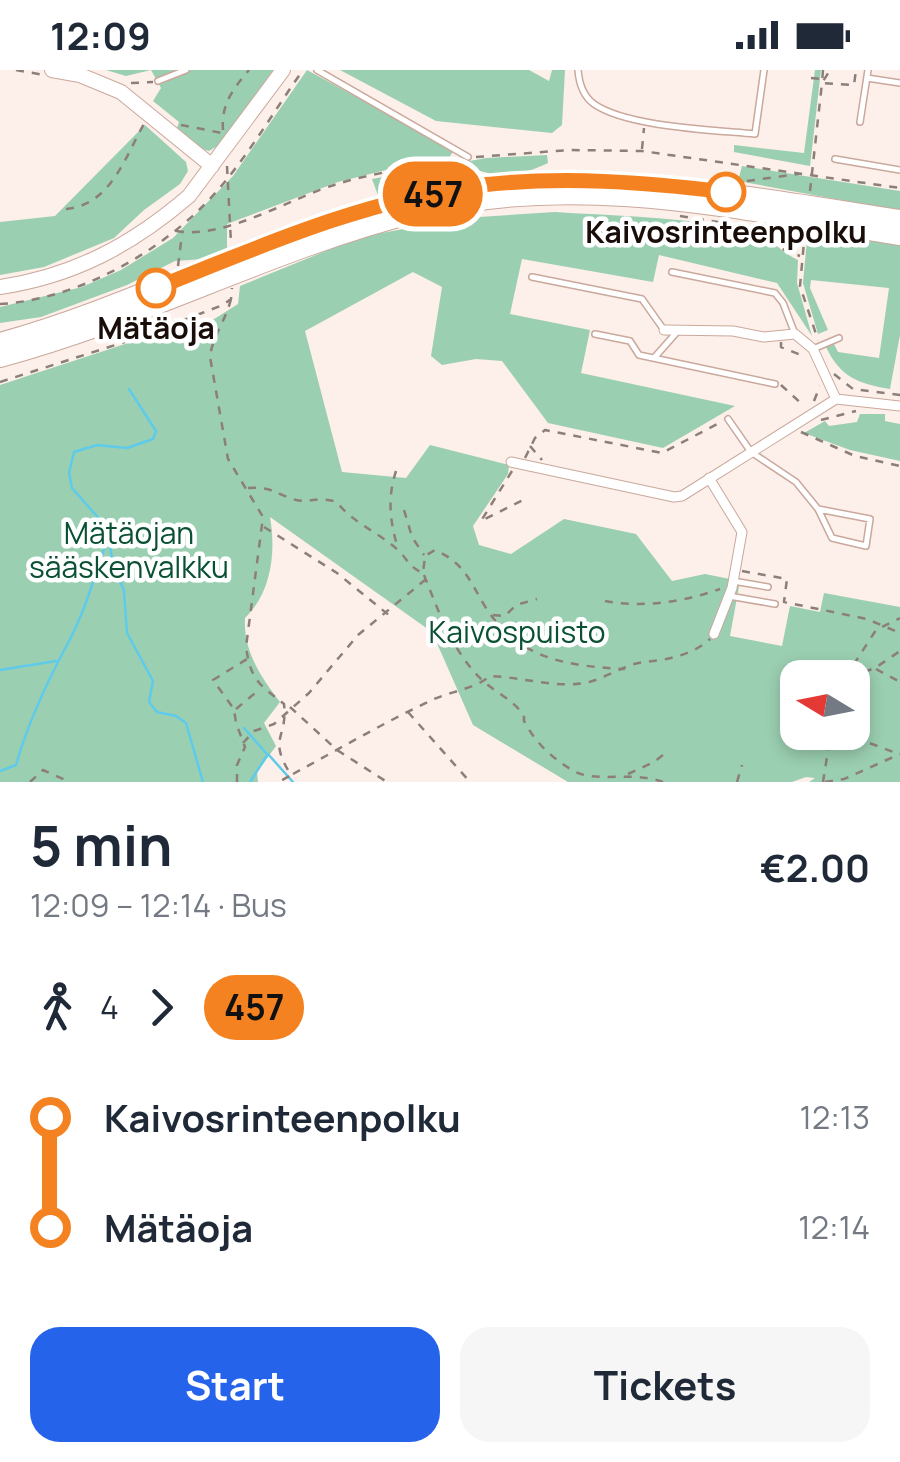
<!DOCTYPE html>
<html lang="en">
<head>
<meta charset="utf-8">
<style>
  :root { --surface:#fff; --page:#f6f6f7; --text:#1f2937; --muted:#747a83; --accent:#2563eb }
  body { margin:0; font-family:Manrope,sans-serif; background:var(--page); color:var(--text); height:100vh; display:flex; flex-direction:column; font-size:38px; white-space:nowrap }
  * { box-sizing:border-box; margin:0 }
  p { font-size:32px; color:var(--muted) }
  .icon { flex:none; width:55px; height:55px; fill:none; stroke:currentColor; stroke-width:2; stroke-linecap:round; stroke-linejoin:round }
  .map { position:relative; height:712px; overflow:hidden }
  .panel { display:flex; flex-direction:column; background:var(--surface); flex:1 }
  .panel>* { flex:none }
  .badge { padding:0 20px; border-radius:32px; font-size:35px; line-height:65px }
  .needle { width:65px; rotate:280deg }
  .fabs { position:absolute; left:780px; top:590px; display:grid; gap:20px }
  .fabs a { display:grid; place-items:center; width:90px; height:90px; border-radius:20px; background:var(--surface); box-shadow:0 5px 15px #0003; font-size:50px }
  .map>.badge { position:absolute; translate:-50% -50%; box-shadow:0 0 0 5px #fff }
  .legs { display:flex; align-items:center; gap:15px; height:110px; padding:0 30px; font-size:32px }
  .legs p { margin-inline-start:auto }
  .head { display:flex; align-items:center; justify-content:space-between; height:170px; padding:0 30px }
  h1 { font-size:55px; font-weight:700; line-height:75px }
  .cta { display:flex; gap:20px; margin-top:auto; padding:20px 30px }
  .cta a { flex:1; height:115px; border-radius:30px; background:var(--accent); color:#fff; font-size:40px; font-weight:700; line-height:115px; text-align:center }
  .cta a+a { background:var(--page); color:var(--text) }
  ul { padding:0 30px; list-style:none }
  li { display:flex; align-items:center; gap:35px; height:110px; font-size:38px }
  li i { display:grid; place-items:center; width:15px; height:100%; margin:0 12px; background:currentColor }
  li i::after { content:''; width:25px; height:25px; margin:-12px; border:8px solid; border-radius:50%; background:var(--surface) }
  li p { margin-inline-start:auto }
  li:first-child i { background:linear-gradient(#0000 50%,currentColor 0) }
  li:last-child i { background:linear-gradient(currentColor 50%,#0000 0) }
  .status { display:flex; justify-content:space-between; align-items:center; height:70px; padding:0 50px; background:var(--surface); direction:ltr }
  .status svg { height:28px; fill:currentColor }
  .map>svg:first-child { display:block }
  .green { fill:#9bcfb1; fill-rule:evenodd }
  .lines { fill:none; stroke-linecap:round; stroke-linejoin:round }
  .stream { stroke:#5ecbeb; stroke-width:2.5 }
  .lane-casing { stroke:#caa89c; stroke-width:8 }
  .street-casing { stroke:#caa89c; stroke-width:11 }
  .secondary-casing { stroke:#caa89c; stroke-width:16 }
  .highway-casing { stroke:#caa89c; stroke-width:20 }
  .path { stroke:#8c7f7a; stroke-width:2.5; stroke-dasharray:8 8; stroke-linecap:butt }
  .lane { stroke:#fff; stroke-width:5 }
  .street { stroke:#fff; stroke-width:9 }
  .secondary { stroke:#fff; stroke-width:14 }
  .highway { stroke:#fff; stroke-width:18 }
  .line-1-casing { stroke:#fff; stroke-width:22 }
  .line-1 { stroke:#f58220; stroke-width:15 }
  .stop-1-dot { fill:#fff; stroke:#f58220; stroke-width:5 }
  .labels { text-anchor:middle; stroke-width:9; stroke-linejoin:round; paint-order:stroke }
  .stop-label { font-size:30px; font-weight:bold; fill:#190d09; stroke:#fff }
  .park-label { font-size:30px; fill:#0a5133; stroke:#fff }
</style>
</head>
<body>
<div class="status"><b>12:09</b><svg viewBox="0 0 49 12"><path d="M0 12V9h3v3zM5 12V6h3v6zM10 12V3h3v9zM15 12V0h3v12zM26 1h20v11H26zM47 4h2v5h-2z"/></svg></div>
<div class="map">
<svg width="900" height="712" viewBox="0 0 900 712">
  <rect width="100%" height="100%" fill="#fdefe9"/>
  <path class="green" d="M106 0H273L219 75 209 81 193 76 177 58 179 52 153 31 161 18 151 0 126 6Z
    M307 0 454 80 449 88 410 94 338 112 227 154V180L204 189 175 191 127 215 41 247 0 253V237L82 217 121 200 173 168 233 106Z
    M340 0H529L549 11 552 0H565L562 55 552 63 436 51Z
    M815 0H821L810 96 734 82V75L804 83Z
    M145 55 186 92 188 101 180 114 144 140 114 168 44 197 0 205V152L55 146Z
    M547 85 548 93C530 101 512 109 492 104 478 101 475 98 460 102L455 113 379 128 372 109 486 88Z
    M742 96 900 121V141L738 111Z
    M555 142C614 146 704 147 759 165 772 170 784 184 798 190L797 213 812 266 777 213 659 185 653 212 522 189 510 244 590 260 581 303 735 336 663 378 548 353 502 291 476 289 442 295 431 286 442 217 413 202 305 261 342 402 406 408 430 375 509 395 508 404 473 456 479 475 511 484 564 449 636 464 672 511 705 504 740 511 730 566 782 576 790 536 820 542 824 523 900 537V712H809L815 708 806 707 792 712H568L473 655 432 562 270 447C276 481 272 522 245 548 243 581 261 607 280 632L264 653 276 676 257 702 258 712H0V315L183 255 175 269 192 263 238 234 240 216 360 167 463 148ZM798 608H852V662H798Z
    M808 159 900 174V265L890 319C859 314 840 307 826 277L834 274 838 282 879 288 889 218 811 210 810 218 828 260 818 264 803 213Z
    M860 344H885V351L900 354V391L850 380 804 363 825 351 829 356 857 352Z"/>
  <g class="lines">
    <path class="stream" d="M129 319 156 361 153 369 127 378 97 375 74 382 69 403 72 418 102 452 109 466 112 490 124 521 127 563 153 611 149 632 157 642 176 646 186 653 203 712
      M0 600 56 591
      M244 658 266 683
      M0 701 16 695C28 652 48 610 69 571 86 539 96 502 108 467
      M250 712 268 684 293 712"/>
    <defs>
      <path id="lane" d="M317 0 468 87
        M578 0C579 13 583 26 594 34 627 57 714 60 755 64L764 0
        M867 8 900 13
        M158 11 186 0
        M860 52 868 0
        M835 89 900 100
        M672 202 775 223 783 233 795 264
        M532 207 642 229 664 260
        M595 264 630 271 639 285 775 314
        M813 279 839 268
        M654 288 677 262
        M728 349 751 382 796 412 818 439 832 468 866 476 870 449 818 439
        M733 511 768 517
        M729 526 775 534"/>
      <path id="street" d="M664 260 733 261 764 267 795 264 813 279 836 329
        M836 329 900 336
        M511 392 674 427 682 426 836 329
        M709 408 742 462 732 518 714 564"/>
      <path id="secondary" d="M52 0 80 5 121 22 212 96
        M0 217C74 206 132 175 189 126L283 0"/>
      <path id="highway" d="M0 272C142 233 272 158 417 127 580 93 738 124 900 149
        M0 288C143 250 274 179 417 143 576 102 742 141 900 166"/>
    </defs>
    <use href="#lane" class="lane-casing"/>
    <use href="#street" class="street-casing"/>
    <use href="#secondary" class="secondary-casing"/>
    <use href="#highway" class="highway-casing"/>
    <path class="path" d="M16 0 44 5
      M823 0 822 13 854 15 856 0
      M811 8 821 9
      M131 13 153 12
      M181 55 222 63
      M223 60C221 34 233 19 249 0
      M642 79 644 58
      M476 87 569 80 642 81 900 118
      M227 96 231 173
      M747 111 798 104
      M810 121 822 13 830 0
      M66 139C111 135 125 87 145 52
      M680 146 762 159 780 178 800 186
      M176 161C225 170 290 128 337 114 376 102 418 97 458 89
      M805 161 800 216 818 270
      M178 196 182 164
      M231 229C226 250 212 267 210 287L228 389 263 447 246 577C251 611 259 614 284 634 288 669 267 667 291 705L279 712
      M0 234C73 230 152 187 203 136 242 97 271 45 303 0
      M781 272V277L806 287
      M834 304 853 319 900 325
      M0 312 134 269 223 235 231 229 232 218
      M781 315 804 336
      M814 331 820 316
      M821 350 856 341
      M801 362 855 386 900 396
      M530 376 542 390
      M525 388 535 368 545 360 662 383 721 352
      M396 401C387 429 390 451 398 479
      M512 401 481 451 525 429
      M248 418C272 416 275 424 296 430 309 433 318 426 337 432 352 453 381 463 400 482 408 491 412 499 423 503L425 486 435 480C465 493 470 512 486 538 520 590 568 596 625 599
      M404 440 412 467 424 485
      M264 457 337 503 390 546
      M742 501 787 509 784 532 867 549 900 563
      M424 505C439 542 451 578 479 607 491 620 512 629 521 642 529 655 519 643 527 656 537 675 559 694 578 703 601 712 633 701 663 712
      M605 531C644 538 683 532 720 519
      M493 545 505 546 516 535 537 529
      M876 599 900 612
      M820 608 835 597 864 602 875 598 900 581
      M845 608 876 560 900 548
      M290 637 337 680 387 712
      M236 639 260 619
      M408 642 470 712
      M840 662 896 683
      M243 673 254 661 274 654 309 623 358 565 425 510
      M293 704C339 679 385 652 432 630 451 621 475 619 490 606 522 607 553 618 585 613 605 609 625 594 644 592 667 590 693 585 710 569
      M628 704 654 692 668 681
      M30 712 43 700 70 712
      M237 712V695L245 677 236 653 234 639 213 610 247 589
      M737 712 742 695
      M823 712 831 662
      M825 712 844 709 900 684"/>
    <use href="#lane" class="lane"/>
    <use href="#street" class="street"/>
    <use href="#secondary" class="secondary"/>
    <use href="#highway" class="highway"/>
  </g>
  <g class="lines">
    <defs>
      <path id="line-1" d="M156 218C261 176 368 129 482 115 564 106 644 112 726 122"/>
    </defs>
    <use href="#line-1" class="line-1-casing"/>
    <use href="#line-1" class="line-1"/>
  </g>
  <g class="stop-1-dot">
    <circle cx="726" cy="122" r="18"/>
    <circle cx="156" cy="218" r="18"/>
  </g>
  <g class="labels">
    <g class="stop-label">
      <text x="726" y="173">Kaivosrinteenpolku</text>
      <text x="156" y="269">Mätäoja</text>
    </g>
    <g class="park-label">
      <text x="129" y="474">Mätäojan<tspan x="129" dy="34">sääskenvalkku</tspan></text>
      <text x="517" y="573">Kaivospuisto</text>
    </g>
  </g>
</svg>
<div class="fabs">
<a><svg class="needle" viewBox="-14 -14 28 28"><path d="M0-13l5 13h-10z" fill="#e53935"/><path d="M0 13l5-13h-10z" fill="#747a83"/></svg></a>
</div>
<b class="badge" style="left:433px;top:124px;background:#f58220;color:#111">457</b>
</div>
<section class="panel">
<div class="head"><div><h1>5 min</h1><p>12:09 – 12:14 · Bus</p></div><b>€2.00</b></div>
<div class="legs"><svg class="icon" aria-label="walk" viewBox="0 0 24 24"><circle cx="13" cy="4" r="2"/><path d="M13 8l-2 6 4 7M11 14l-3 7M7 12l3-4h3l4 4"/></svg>4<svg class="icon" aria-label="forward" viewBox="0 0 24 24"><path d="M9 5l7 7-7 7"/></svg><b class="badge" style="background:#f58220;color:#111">457</b></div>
<ul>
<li><i style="color:#f58220"></i><b>Kaivosrinteenpolku</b><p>12:13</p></li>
<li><i style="color:#f58220"></i><b>Mätäoja</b><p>12:14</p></li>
</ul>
<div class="cta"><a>Start</a><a>Tickets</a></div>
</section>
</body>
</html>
